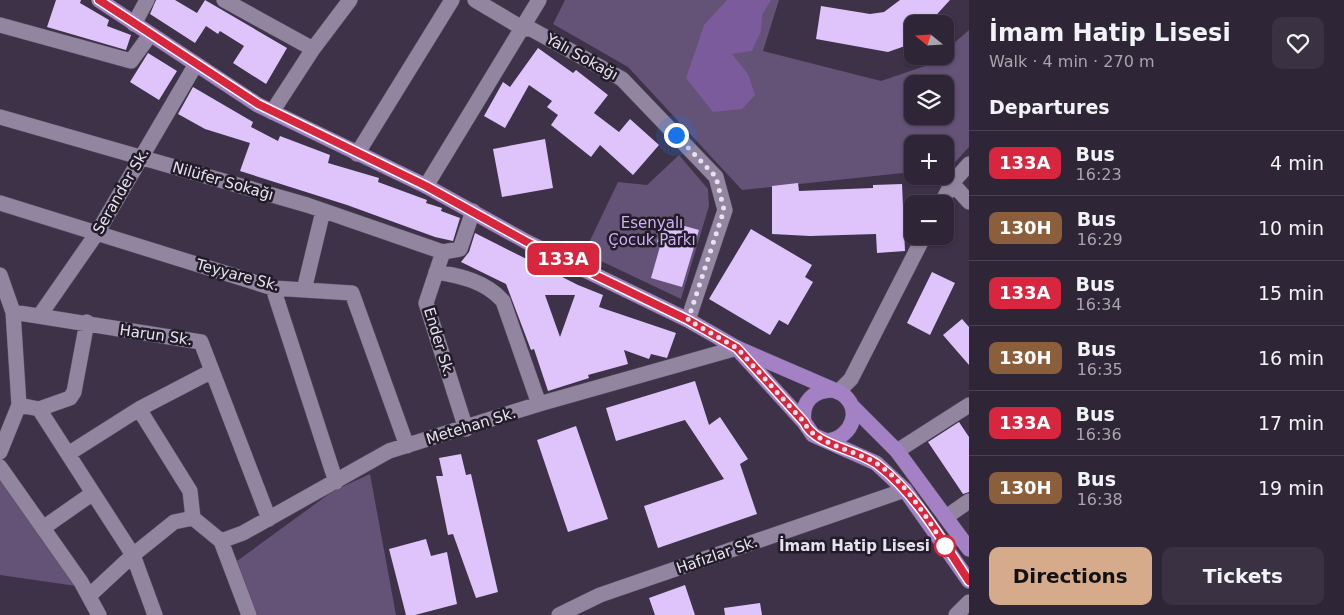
<!DOCTYPE html>
<html lang="en">
<head>
<meta charset="utf-8">
<style>
  :root { --surface:#2e2636; --page:#3a3242; --text:#f1f3f6; --muted:#a7a5ad; --line:#494351; --accent:#d6ab8b }
  body { margin:0; font-family:"DejaVu Sans",sans-serif; background:var(--page); color:var(--text); height:100vh; display:flex; flex-direction:column; font-size:19px; white-space:nowrap }
  * { box-sizing:border-box; margin:0 }
  p { font-size:16px; color:var(--muted) }
  .icon { flex:none; width:28px; height:28px; fill:none; stroke:currentColor; stroke-width:2; stroke-linecap:round; stroke-linejoin:round }
  .map { position:relative; flex:1; overflow:hidden }
  .side { display:flex; flex-direction:column; background:var(--surface); width:375px }
  .side>* { flex:none }
  .badge { padding:0 10px; border-radius:8px; font-size:18px; line-height:32px }
  .needle { width:32px; rotate:288deg }
  .controls { position:absolute; left:904px; top:15px; display:grid; gap:10px }
  .controls a { display:grid; place-items:center; width:50px; height:50px; border-radius:10px; background:var(--surface); box-shadow:0 1px 4px #0004,0 0 0 1px var(--line); font-size:25px }
  .you { position:absolute; width:25px; height:25px; margin:-12px; border:4px solid #fff; border-radius:50%; background:#1a73e8; box-shadow:0 0 0 8px #1a73e833 }
  .map>.badge { position:absolute; translate:-50% -50%; box-shadow:0 0 0 2px #fff }
  h2 { padding:0 20px; font-size:19px; line-height:45px }
  .round { display:grid; place-items:center; flex:none; width:52px; height:52px; border-radius:10px; background:var(--page) }
  .headline { display:flex; align-items:center; justify-content:space-between; height:85px; padding:0 20px }
  h1 { font-size:24px; font-weight:800; line-height:38px }
  .action { display:flex; gap:10px; margin-top:auto; padding:10px 20px }
  .action a { flex:1; height:58px; border-radius:10px; background:var(--accent); color:#111; font-size:20px; font-weight:800; line-height:58px; text-align:center }
  .action a+a { background:var(--page); color:var(--text) }
  ul { padding:0; list-style:none }
  li { display:flex; align-items:center; gap:15px; height:65px; padding:0 20px; border-top:1px solid var(--line) }
  li div { flex:1 }
  li b { display:block; font-size:19px }
  li em { font-style:normal }
  li .badge { min-width:55px; font-weight:700; text-align:center }
  main { display:flex; flex:1; min-height:0 }
  .map>svg:first-child { display:block }
  .green { fill:#645277; fill-rule:evenodd }
  .forest { fill:#7b5b9b }
  .building { fill:#dfc4fc; fill-rule:evenodd }
  .lines { fill:none; stroke-linecap:round; stroke-linejoin:round }
  .minor-casing { stroke:#5b5164; stroke-width:16 }
  .major-casing { stroke:#5b5164; stroke-width:16 }
  .minor { stroke:#9285a0; stroke-width:15 }
  .major { stroke:#a481c5; stroke-width:15 }
  .line-casing { stroke:#fff; stroke-width:11 }
  .line { stroke:#d7263d; stroke-width:8 }
  .walk { stroke:#e8e1f0; stroke-width:5; stroke-dasharray:0 9 }
  .stop-dot { fill:#fff; stroke:#d7263d; stroke-width:2.5 }
  .labels { text-anchor:middle; stroke-width:5; stroke-linejoin:round; paint-order:stroke }
  .street-label { font-size:15px; fill:#e8e1f0; stroke:#211c27 }
  .park-label { font-size:15px; fill:#d3aff7; stroke:#211c27 }
  .stop-label { font-size:15px; font-weight:bold; fill:#e8e1f0; stroke:#211c27; text-anchor:end }
</style>
</head>
<body>
<main>
<div class="map">
<svg width="969" height="615" viewBox="0 0 969 615">
  <rect width="100%" height="100%" fill="#3d3248"/>
  <path class="green" d="M565 0H779L763 51 881 81 928 65 939 56H945V51L969 30V147L948 170 945 169V144H912V172L742 190 628 67 553 24ZM912 84H945V116H912Z
    M679 155 708 189 709 206 681 299 584 253 618 182 647 185Z
    M370 474 396 615H256L237 561 333 491Z
    M0 479 76 586 0 575Z"/>
  <path class="forest" d="M727 0H771L762 15 761 31 752 51 732 54 748 74 755 95 742 109 713 112 686 78 704 25Z"/>
  <path class="building" d="M56 0H81L80 3 109 20 107 26 131 35 126 50 47 27Z
    M156 0H175L197 13 205 0 287 48 266 84 233 63 244 46 220 31 218 34 206 26 195 43 150 14Z
    M900 0H950L928 24H912V40L905 46 888 52 816 39 821 6 870 14 884 12Z
    M538 48 573 73 576 70 608 95 594 113 619 132 630 119 659 145 633 175 600 145 591 157 551 125 558 115 547 107 552 101 529 85 505 128 484 116 503 82 510 87Z
    M148 53 177 71 159 100 130 82Z
    M193 87 253 122 251 127 278 141 280 136 330 155 328 163 379 178 378 182 427 200 426 203 442 208 441 211 460 218 453 241 435 237 347 205 240 171 250 143 205 129 178 114Z
    M545 139 553 188 502 197 493 149Z
    M798 183 799 191 873 188V185L902 184 905 251 877 253 876 234 810 236 772 234V186Z
    M663 220 699 230 682 287 651 278 661 243 657 242Z
    M751 229 812 265 805 277 813 282 788 325 779 320 770 335 709 299Z
    M475 233 578 285 603 295 599 307 676 333 667 358 651 354 649 359 624 350 628 364 588 375 589 378 548 391 534 349 531 350 506 284 461 262 469 252ZM545 295H575L560 337Z
    M932 272 955 283 930 335 907 323Z
    M962 319 969 327V365L943 335Z
    M695 381 709 425 720 417 748 459 740 464 757 514 658 548 644 506 724 479 685 420 616 441 606 408Z
    M959 422 969 437V492L963 494 928 442Z
    M576 426 608 519 568 532 537 440Z
    M461 454 466 475 471 474 498 592 476 598 453 534 448 535 436 476H443L439 458Z
    M426 539 431 556 447 552 457 604 415 615H406L389 549Z
    M685 585 695 615H655L649 598Z
    M760 603 762 615H725L724 608Z"/>
  <g class="lines">
    <defs>
      <path id="minor" d="M224 0 313 49
        M475 0 522 28 531 29 622 79 716 177 725 210 688 320
        M134 24 147 0
        M0 25 131 61 150 35
        M272 112 313 49 350 0
        M0 117 307 205 443 252
        M357 154 452 0
        M952 183 969 202
        M426 186 539 0
        M0 203 273 288 352 293 407 446
        M941 204 952 183 969 164
        M436 272C461 276 485 281 503 301L539 404
        M0 275 13 312 19 405 0 452
        M273 288 336 482
        M304 290 323 211
        M13 312 201 342 269 519
        M40 315 97 233 196 64
        M838 392 851 379 924 236
        M19 405 39 409 93 493
        M39 409 70 398 74 392 87 322
        M466 429 426 303 443 252 460 249 473 211
        M897 451 969 405
        M68 454 139 409
        M0 467 81 582 99 615
        M946 517 969 501
        M193 518 190 491 139 409 212 371
        M43 528 93 493 133 555 155 615
        M221 541 243 533 389 451 539 404 737 348
        M89 596 133 555 174 522 193 518 221 541 249 615
        M559 615 600 595 905 490
        M956 615 969 602"/>
      <path id="major" d="M99 0 258 105 426 186 527 242 688 320 737 348 841 393C863 408 853 437 828 441
        M741 353 804 422 813 435 876 463 905 490 969 581
        M852 406 897 451 969 549
        M804 422C801 402 813 390 833 390"/>
    </defs>
    <use href="#minor" class="minor-casing"/>
    <use href="#major" class="major-casing"/>
    <use href="#minor" class="minor"/>
    <use href="#major" class="major"/>
  </g>
  <g class="lines">
    <defs>
      <path id="line" d="M99 0 258 104 426 186 527 242 688 320 737 348 804 422C815 446 857 449 878 465 917 495 942 541 969 581"/>
    </defs>
    <use href="#line" class="line-casing"/>
    <use href="#line" class="line"/>
    <path class="walk" d="M676 135 716 177 724 210 688 320 737 348 804 422C814 444 855 450 876 463 906 482 926 517 945 546"/>
  </g>
  <circle class="stop-dot" cx="945" cy="546" r="10"/>
  <g class="labels">
    <g class="street-label">
      <text transform="translate(582 57) rotate(29)" y="5">Yalı Sokağı</text>
      <text transform="translate(223 181) rotate(16)" y="5">Nilüfer Sokağı</text>
      <text transform="translate(121 191) rotate(-60)" y="5">Serander Sk.</text>
      <text transform="translate(238 275) rotate(15)" y="5">Teyyare Sk.</text>
      <text transform="translate(156 335) rotate(8)" y="5">Harun Sk.</text>
      <text transform="translate(439 342) rotate(73)" y="5">Ender Sk.</text>
      <text transform="translate(471 426) rotate(-17)" y="5">Metehan Sk.</text>
      <text transform="translate(717 555) rotate(-19)" y="5">Hafızlar Sk.</text>
    </g>
    <g class="park-label">
      <text x="652" y="228">Esenyalı<tspan x="652" dy="17">Çocuk Parkı</tspan></text>
    </g>
    <g class="stop-label">
      <text x="930" y="551">İmam Hatip Lisesi</text>
    </g>
  </g>
</svg>
<div class="controls">
<a><svg class="needle" viewBox="-14 -14 28 28"><path d="M0-13l5 13h-10z" fill="#e53935"/><path d="M0 13l5-13h-10z" fill="#a7a5ad"/></svg></a>
<a><svg class="icon" aria-label="layers" viewBox="0 0 24 24"><path d="M12 4l9 5-9 5-9-5zM3 14l9 5 9-5"/></svg></a>
<a>+</a>
<a>−</a>
</div>
<div class="you" style="left:676px;top:135px"></div>
<b class="badge" style="left:563px;top:259px;background:#d7263d;color:#fff">133A</b>
</div>
<section class="side">
<div class="headline"><div><h1>İmam Hatip Lisesi</h1><p>Walk · 4 min · 270 m</p></div><a class="round"><svg class="icon" aria-label="heart" viewBox="0 0 24 24"><path d="M12 20l-8-8c-3-5 5-10 8-4 3-6 11-1 8 4z"/></svg></a></div>
<h2>Departures</h2>
<ul>
<li><span class="badge" style="background:#d7263d;color:#fff">133A</span><div><b>Bus</b><p>16:23</p></div><em>4 min</em></li>
<li><span class="badge" style="background:#8b5e3c;color:#fff">130H</span><div><b>Bus</b><p>16:29</p></div><em>10 min</em></li>
<li><span class="badge" style="background:#d7263d;color:#fff">133A</span><div><b>Bus</b><p>16:34</p></div><em>15 min</em></li>
<li><span class="badge" style="background:#8b5e3c;color:#fff">130H</span><div><b>Bus</b><p>16:35</p></div><em>16 min</em></li>
<li><span class="badge" style="background:#d7263d;color:#fff">133A</span><div><b>Bus</b><p>16:36</p></div><em>17 min</em></li>
<li><span class="badge" style="background:#8b5e3c;color:#fff">130H</span><div><b>Bus</b><p>16:38</p></div><em>19 min</em></li>
</ul>
<div class="action"><a>Directions</a><a>Tickets</a></div>
</section>
</main>
</body>
</html>
